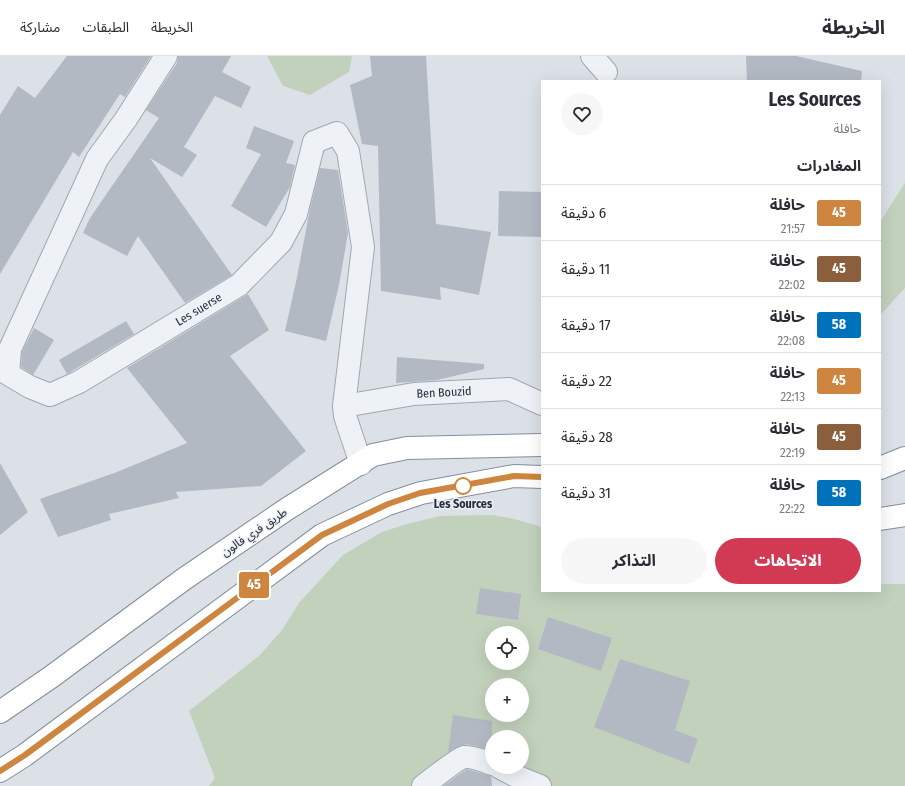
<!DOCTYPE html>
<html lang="ar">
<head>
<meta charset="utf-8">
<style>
  :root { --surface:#fff; --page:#f7f7f7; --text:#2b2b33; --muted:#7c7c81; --line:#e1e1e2; --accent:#d23a54 }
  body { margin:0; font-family:"Fira Sans Condensed","Noto Sans Arabic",sans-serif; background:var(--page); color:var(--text); direction:rtl; height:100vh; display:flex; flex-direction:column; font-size:15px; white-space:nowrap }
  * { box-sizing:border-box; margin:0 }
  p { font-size:13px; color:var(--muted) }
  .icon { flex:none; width:22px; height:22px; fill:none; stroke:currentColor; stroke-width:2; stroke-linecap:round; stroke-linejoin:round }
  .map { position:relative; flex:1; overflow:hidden; direction:ltr }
  .side { position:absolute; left:541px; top:24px; width:340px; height:512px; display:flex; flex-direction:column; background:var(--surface); border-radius:0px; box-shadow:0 4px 16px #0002; direction:rtl }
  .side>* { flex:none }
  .badge { padding:0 8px; border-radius:3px; font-size:14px; line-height:26px }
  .buttons { position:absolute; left:485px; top:570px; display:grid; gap:8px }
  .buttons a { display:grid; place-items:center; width:44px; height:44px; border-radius:50%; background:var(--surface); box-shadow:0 4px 16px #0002; font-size:20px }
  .map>.badge { position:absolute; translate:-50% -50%; box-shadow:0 0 0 2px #fff }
  h2 { padding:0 20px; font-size:15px; line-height:36px }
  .round { display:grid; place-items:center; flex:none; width:42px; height:42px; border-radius:21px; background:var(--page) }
  .headline { display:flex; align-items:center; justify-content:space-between; height:68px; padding:0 20px }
  h1 { font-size:19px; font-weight:700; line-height:30px }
  .action { display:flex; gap:8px; margin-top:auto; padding:8px 20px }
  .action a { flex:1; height:46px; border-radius:24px; background:var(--accent); color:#fff; font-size:16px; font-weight:700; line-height:46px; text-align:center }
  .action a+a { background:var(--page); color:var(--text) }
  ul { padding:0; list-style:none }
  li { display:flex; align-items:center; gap:12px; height:56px; padding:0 20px; border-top:1px solid var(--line) }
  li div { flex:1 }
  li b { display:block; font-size:15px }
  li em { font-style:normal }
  li .badge { min-width:44px; font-weight:700; text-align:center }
  header { display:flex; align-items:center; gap:24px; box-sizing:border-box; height:56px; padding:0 20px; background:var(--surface); border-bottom:1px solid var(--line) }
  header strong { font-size:19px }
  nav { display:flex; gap:22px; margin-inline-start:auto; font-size:14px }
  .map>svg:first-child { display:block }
  .green { fill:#c2d1bc; fill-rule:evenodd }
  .building { fill:#b3b9c3 }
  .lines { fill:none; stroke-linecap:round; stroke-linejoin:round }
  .minor-casing { stroke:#a1a7b1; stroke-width:24 }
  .trunk-casing { stroke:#838e9e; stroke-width:24 }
  .minor { stroke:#eef1f5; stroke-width:22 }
  .trunk { stroke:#fff; stroke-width:22 }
  .line-casing { stroke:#fff; stroke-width:9 }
  .line { stroke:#cd853f; stroke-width:6 }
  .stop-dot { fill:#fff; stroke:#cd853f; stroke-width:2 }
  .labels { text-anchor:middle; stroke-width:3; stroke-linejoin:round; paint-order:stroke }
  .street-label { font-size:12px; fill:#252e3d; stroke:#ebeff4 }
  .stop-label { font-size:12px; font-weight:bold; fill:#252e3d; stroke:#ebeff4 }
</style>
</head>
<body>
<header>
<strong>الخريطة</strong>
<nav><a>الخريطة</a><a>الطبقات</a><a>مشاركة</a></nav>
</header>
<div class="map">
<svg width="905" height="730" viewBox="0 0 905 730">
  <rect width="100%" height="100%" fill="#dce0e7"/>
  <path class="green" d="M267 0H352L349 16 310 39 283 30Z
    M905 127V232L880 259V166Z
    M493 459 514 463 542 471V535H880V528H905V730H541L522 711V681H492V708L474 702 425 730H209L215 722 189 655 260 599 282 574 299 547 343 499 382 476 407 468 440 460ZM492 577H522V607H492ZM492 629H522V659H492Z"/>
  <path class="building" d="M67 0H151L125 41 120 38 79 101 73 96 0 218V59L18 30 35 42Z
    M178 0H231L222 16 251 31 241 52 215 40 184 91 197 99 182 121 150 102 232 219 185 247 138 180 127 200 83 177 90 162 159 62 146 54 177 7Z
    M370 0H426L436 168 491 176 479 239 440 231 441 244 381 235 378 90 362 88 350 29 372 20Z
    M746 0H796L862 15 861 25H747Z
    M254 70 294 85 286 107 295 109 290 131 266 171 231 150 261 98 246 92Z
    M320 112 338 114 348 177 339 229 326 285 285 275 297 221 310 153Z
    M499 135 542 136V181L498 180Z
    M248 238 269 274 230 300 306 395 261 430 176 436 179 442 109 458 111 464 58 481 40 443 117 416 187 387 127 312Z
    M126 265 134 278 67 318 59 304Z
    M34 272 54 284 33 319 21 311 22 296Z
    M397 301 484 308V313L437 324 396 327Z
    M0 407 28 456 0 479Z
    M480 532 521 538 518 564 476 558Z
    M548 561 612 582 601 615 538 593Z
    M620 603 690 625 675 674 698 683 689 708 594 671Z
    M453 659 492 665V695L478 690 467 688 459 690 448 696Z
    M467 713 491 720 492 730H443Z"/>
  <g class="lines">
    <defs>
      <g id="minor">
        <path id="s1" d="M166 0 126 63 97 103 10 293 8 318 30 331 50 339 79 326 239 229 281 186 296 158 314 86 337 77 348 95 363 191 344 350 345 360 361 408"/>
        <path d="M592 0 606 16"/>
        <path id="s2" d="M344 350 414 338 509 333 542 348"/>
        <path d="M499 711 520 722 540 730"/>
        <path d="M423 730C431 724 457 703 464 701 473 700 484 705 492 708"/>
      </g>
      <path id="trunk" d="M880 412 905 402
        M880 463 905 459
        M0 656 51 621 184 523 287 453 373 399 407 392 542 389
        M0 715 25 699 322 479 388 448 421 437 514 420 542 421"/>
    </defs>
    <use href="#minor" class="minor-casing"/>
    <use href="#trunk" class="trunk-casing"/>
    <use href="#minor" class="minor"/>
    <use href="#trunk" class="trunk"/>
  </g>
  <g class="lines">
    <defs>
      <path id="line" d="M0 715 25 699 322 479 388 448 420 437 514 420 542 421"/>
    </defs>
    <use href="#line" class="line-casing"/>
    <use href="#line" class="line"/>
  </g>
  <circle class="stop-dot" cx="463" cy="430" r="8"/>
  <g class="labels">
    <g class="street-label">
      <text dy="4" stroke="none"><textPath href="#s1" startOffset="577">Les suerse</textPath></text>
      <text dy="4" stroke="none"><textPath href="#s2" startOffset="101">Ben Bouzid</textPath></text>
      <text transform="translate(254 476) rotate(-34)" y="4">طريق فري فالون</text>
    </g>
    <g class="stop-label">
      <text x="463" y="452">Les Sources</text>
    </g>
  </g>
</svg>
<div class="buttons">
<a><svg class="icon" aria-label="locate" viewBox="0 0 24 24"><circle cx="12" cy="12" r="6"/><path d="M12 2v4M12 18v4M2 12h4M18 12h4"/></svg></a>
<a>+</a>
<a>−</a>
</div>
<b class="badge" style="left:254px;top:529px;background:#cd853f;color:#fff">45</b>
<section class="side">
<div class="headline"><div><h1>Les Sources</h1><p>حافلة</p></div><a class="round"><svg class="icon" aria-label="heart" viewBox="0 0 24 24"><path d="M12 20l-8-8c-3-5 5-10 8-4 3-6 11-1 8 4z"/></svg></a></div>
<h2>المغادرات</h2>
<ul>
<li><span class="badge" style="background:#cd853f;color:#fff">45</span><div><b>حافلة</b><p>21:57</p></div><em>6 دقيقة</em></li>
<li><span class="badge" style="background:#8b5e3c;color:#fff">45</span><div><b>حافلة</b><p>22:02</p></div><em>11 دقيقة</em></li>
<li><span class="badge" style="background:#0072bc;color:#fff">58</span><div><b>حافلة</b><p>22:08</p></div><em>17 دقيقة</em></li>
<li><span class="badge" style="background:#cd853f;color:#fff">45</span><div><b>حافلة</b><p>22:13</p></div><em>22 دقيقة</em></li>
<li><span class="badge" style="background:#8b5e3c;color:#fff">45</span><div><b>حافلة</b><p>22:19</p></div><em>28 دقيقة</em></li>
<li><span class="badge" style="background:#0072bc;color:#fff">58</span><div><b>حافلة</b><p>22:22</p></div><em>31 دقيقة</em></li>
</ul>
<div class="action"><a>الاتجاهات</a><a>التذاكر</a></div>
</section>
</div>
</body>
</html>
